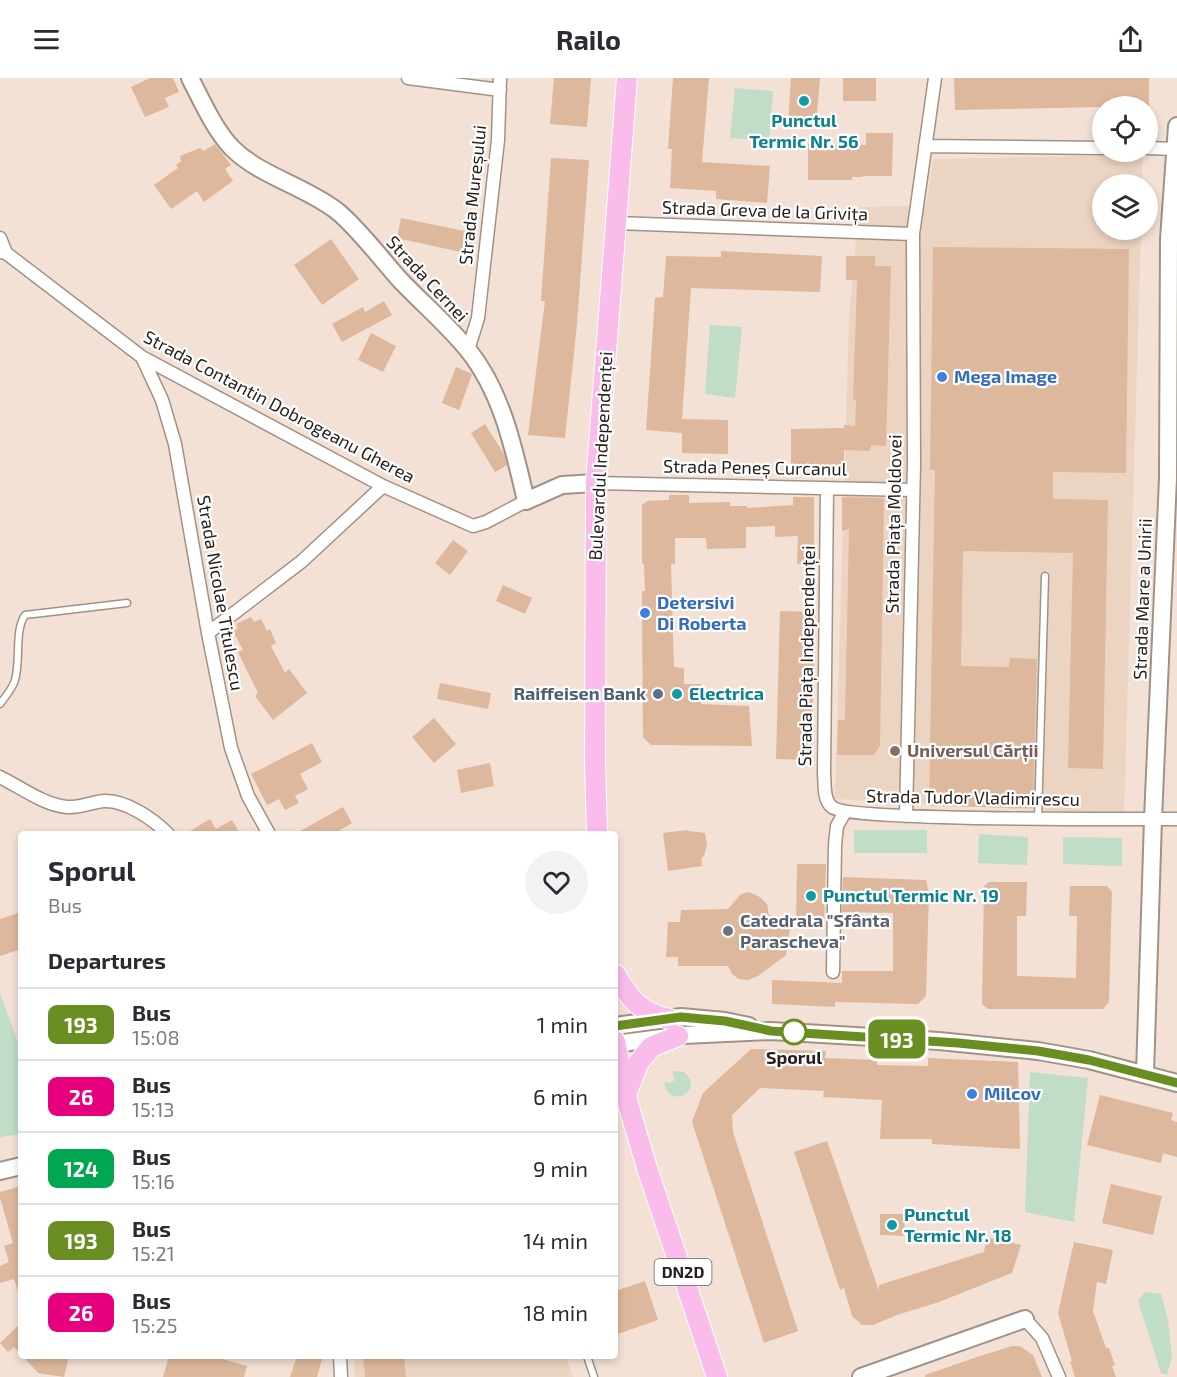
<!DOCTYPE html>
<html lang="en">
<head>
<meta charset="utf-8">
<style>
  :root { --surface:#fff; --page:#f2f2f3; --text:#2b2b33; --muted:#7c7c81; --line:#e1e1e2 }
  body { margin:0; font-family:"Exo 2",sans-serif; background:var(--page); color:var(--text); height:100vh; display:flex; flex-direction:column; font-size:22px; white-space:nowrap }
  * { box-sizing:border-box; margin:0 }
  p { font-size:20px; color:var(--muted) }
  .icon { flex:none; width:33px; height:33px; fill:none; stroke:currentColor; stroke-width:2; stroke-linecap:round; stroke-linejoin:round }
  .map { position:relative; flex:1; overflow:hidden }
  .panel { position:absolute; left:18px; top:753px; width:600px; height:528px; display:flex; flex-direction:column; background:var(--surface); border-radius:6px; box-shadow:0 3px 9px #0003 }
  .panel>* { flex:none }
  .badge { padding:0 12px; border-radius:9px; font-size:21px; line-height:39px }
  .tools { position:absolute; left:1092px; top:18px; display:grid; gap:12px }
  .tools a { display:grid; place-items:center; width:66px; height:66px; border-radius:50%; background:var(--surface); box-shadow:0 3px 9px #0003; font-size:30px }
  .map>.badge { position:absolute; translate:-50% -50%; box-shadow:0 0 0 3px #fff }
  h2 { padding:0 30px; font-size:22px; line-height:54px }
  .round { display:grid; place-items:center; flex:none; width:63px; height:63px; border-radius:32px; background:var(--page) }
  .summary { display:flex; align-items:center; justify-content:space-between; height:102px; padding:0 30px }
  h1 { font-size:28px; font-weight:700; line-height:45px }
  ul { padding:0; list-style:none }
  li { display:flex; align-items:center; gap:18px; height:72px; padding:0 30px; border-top:2px solid var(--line) }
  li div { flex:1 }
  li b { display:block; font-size:22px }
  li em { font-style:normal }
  li .badge { min-width:66px; font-weight:700; text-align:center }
  header { display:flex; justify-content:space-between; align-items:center; height:78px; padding:0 30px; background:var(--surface); font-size:27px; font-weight:700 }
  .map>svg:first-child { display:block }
  .built { fill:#ecd4c3 }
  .green { fill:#c0ddc7 }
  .building { fill:#ddb89c }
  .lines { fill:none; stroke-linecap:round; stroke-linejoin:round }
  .lane-casing { stroke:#a29286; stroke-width:9 }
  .street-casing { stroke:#a29286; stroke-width:15 }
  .secondary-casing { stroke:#a29286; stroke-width:20 }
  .primary-casing { stroke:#fff; stroke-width:22 }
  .lane { stroke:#fff; stroke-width:6 }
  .street { stroke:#fff; stroke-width:12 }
  .secondary { stroke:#fff; stroke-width:16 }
  .primary { stroke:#f9bceb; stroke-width:20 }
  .line-casing { stroke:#fff; stroke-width:14 }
  .line { stroke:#6b8e23; stroke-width:9 }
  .culture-dot { fill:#0f9aa8; stroke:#fff; stroke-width:2 }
  .shop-dot { fill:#3f7fe0; stroke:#fff; stroke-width:2 }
  .service-dot { fill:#5c6f8a; stroke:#fff; stroke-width:2 }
  .education-dot { fill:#8d6e63; stroke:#fff; stroke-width:2 }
  .worship-dot { fill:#6b7280; stroke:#fff; stroke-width:2 }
  .stop-dot { fill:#fff; stroke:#6b8e23; stroke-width:3 }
  .labels { text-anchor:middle; stroke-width:4.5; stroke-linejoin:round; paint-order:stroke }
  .shield { fill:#fff; stroke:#66625f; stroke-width:1.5 }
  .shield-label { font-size:16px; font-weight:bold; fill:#251e1a }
  .culture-label { font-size:18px; font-weight:bold; fill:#0d838f; stroke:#fff; text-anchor:start }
  .street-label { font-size:18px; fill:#251e1a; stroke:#fff }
  .shop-label { font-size:18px; font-weight:bold; fill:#366cbe; stroke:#fff; text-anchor:start }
  .service-label { font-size:18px; font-weight:bold; fill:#4e5e75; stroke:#fff; text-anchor:end }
  .education-label { font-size:18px; font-weight:bold; fill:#785e54; stroke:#fff; text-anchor:start }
  .worship-label { font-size:18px; font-weight:bold; fill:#5b616d; stroke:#fff; text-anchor:start }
  .stop-label { font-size:18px; font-weight:bold; fill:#251e1a; stroke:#fff }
</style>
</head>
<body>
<header><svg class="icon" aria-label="menu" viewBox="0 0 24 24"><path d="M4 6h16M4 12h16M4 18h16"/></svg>Railo<svg class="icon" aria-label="share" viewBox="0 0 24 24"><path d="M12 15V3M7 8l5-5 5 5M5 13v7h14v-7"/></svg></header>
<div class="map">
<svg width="1177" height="1299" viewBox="0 0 1177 1299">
  <rect width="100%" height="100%" fill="#f3e1d5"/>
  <path class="built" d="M1143 77 1142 106H1102V152H1141L1124 737 835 721 849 240 859 129 926 128 933 81Z
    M354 1278H566L573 1299H355Z"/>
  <path class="green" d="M735 10 773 13 769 63 730 60Z
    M710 247 742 249 735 320 705 316Z
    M854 752H927V775H854Z
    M979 756 1028 759 1027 787 978 785Z
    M1063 759 1122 760V788L1063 786Z
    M0 915 21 973V1056L0 1059Z
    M672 993 684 994C706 1013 668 1033 664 1004L670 1005 675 1002Z
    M1030 994 1088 1000 1074 1144 1025 1134Z
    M1145 1214 1161 1216 1168 1242 1172 1279 1167 1297 1161 1295 1138 1223Z"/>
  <path class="building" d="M150 0H173L179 14 165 20 169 29 145 39 131 9Z
    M554 0H591L587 49 550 46Z
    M673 0H709L702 84 770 88 767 125 716 121V113L670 110 672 71H668Z
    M791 0H820L816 48 788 46Z
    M843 0H876V23H843Z
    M954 0H1149V28L955 32Z
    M866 55H893L892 98H863V99H852V102H808V66L866 67Z
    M215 66 231 87 225 91 233 103 204 124 197 113 171 131 154 107 178 90 176 87 181 83 180 78 200 70 204 73Z
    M551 80 589 82 577 246 565 360 528 357 545 223H541Z
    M401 140 474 155 470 176 397 160Z
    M331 161 359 201 322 227 294 187Z
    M933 169 1129 171 1126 395 1053 394V421L1108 422 1103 691 1068 690 1073 475 963 473 961 588 1009 589 1010 580 1037 581 1033 730 929 728 935 392H930Z
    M721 173 822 178 820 214 691 210 682 341 728 342V376L682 375V355L646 352 655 220 663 219 666 178 721 179Z
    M846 178H875V188H891L886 368 871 367 870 373 844 372V389H791V351L844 350V347L855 348 856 322 853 321 857 202H846Z
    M384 223 392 237 342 264 332 246 363 229 365 234Z
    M371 255 396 268 383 294 358 282Z
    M456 289 472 296 459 332 442 325Z
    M485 346 504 376 507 387 495 394 471 355Z
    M669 417H689V425L730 424V428H747V430L793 427V419H814V487L797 486 798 458 775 459V448L746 449V470L707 471 706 460H675V486H671L674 589 684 590V606H701V626L749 628 752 668 651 667 643 659 642 530V513H645L644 486 642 485V427L647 423 669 422Z
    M842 419 882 420 884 421 880 668 874 677H837L838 642H845L849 451 842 453Z
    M453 462 468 473 450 497 435 485Z
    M503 507 532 520 525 536 496 523Z
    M780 533 816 534 811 682 776 681Z
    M251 539 254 544 261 541 267 553 270 551 276 565 271 568 285 595 289 591 307 615 273 642 255 618 258 615 238 574 243 572 233 553 238 550 236 546Z
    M440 605 491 615 488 631 437 621Z
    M434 640 456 666 434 685 412 659Z
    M312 665 322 684 300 696 308 711 295 718 299 725 285 732 279 721 267 727 251 696Z
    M490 685 494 708 461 715 457 692Z
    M343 729 352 745 340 752 342 756H295Z
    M210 741 216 751 232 742 240 756H185Z
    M687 752 688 753 705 755 707 767 704 778 701 781 702 788 668 793 663 755Z
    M797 786H826L824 850H796Z
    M843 799 926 802 929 815 926 918 918 926 835 924V929L772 926V902L842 905V893H893V835L842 834Z
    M989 804H1027L1026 838H1017V898L1076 900 1077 838H1069L1070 808H1107L1112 814 1109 924 1103 931H988L982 926 984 808Z
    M749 814 760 819 767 826 769 837 791 844 786 877 758 898 748 902 739 901 732 896 728 888H678V879H666L668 844H680L681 832 728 831 741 816Z
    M21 834V871L0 878V841Z
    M751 971 826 973 825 980 877 982V987L928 988V980L1018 984 1020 1071 932 1066V1061H880L882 1022 823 1019 824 1013 760 1010 732 1037 733 1054 798 1253 764 1265 692 1044 703 1015Z
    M1100 1017 1173 1035 1171 1042 1177 1044V1079L1163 1075 1161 1085 1087 1067Z
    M827 1063 879 1213V1207L984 1174 987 1159 1021 1167 1012 1195 939 1224 897 1237 873 1247H862L852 1238 844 1210 840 1212 794 1074Z
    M1111 1106 1162 1118 1153 1157 1102 1145Z
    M21 1108V1212L18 1213 14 1201 0 1205V1188L9 1184 4 1168 13 1165 0 1120V1114Z
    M880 1136H905L904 1158 880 1157Z
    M1074 1164 1113 1172 1106 1206 1097 1204 1093 1233 1106 1270H1109L1115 1287 1112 1288 1116 1299H1075L1070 1283H1072L1058 1235Z
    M645 1203 658 1242 615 1257V1213Z
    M21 1245V1276L14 1269 8 1274 0 1265Z
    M1012 1268H1020L1033 1277 1042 1299H925V1297L977 1279Z
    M23 1278H69L64 1299 38 1295Z
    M169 1278H212L247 1288 244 1299H163Z
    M297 1278H312L322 1281 317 1299H290Z
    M363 1278H404L406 1299H365Z"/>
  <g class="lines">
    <defs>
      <path id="lane" d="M0 626C5 619 13 610 15 602 21 581 14 554 25 537L127 525
        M1038 740 1045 498
        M587 1278 594 1299"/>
      <path id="street" d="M408 0 500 12
        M925 68 1102 70
        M1148 70 1175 71
        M617 145 913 156
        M0 160 6 175
        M0 174 6 175 142 279 383 408 473 448 486 444 526 423
        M468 272 478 240 498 62 500 0
        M142 279 162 322 175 366 208 555 231 670 248 718 269 756
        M596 405 913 412
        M827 410 824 695C825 706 823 722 832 729 848 743 1134 741 1177 741
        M208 555 301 484 383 408
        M0 699C20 709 44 727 67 729 79 730 92 724 104 723 126 722 153 741 168 756
        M906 738 914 386 913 156 935 0
        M833 894 835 767 837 748 845 734
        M1025 1241 1042 1260 1059 1299
        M340 1278 341 1299"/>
      <path id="secondary" d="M190 0C202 23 214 51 232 70 260 98 305 108 337 133 358 150 382 182 401 203 423 226 448 247 468 272 502 314 514 371 526 423L562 407 596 405
        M615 948 681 939 725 943 749 948
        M615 966 684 957 771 953 939 963 1038 973 1089 982 1177 1005
        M1145 996 1153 741 1168 400 1169 161 1177 48
        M0 1093 21 1088
        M861 1299 1025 1241"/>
      <path id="primary" d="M597 756 595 683 596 405 627 0
        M615 896C630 921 640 935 670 941
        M615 963 628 1026 647 1090 717 1299
        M626 1016 639 984 651 969 678 958"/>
    </defs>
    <use href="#lane" class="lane-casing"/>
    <use href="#street" class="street-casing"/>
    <use href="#secondary" class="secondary-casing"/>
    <use href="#primary" class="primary-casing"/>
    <use href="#lane" class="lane"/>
    <use href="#street" class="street"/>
    <use href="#secondary" class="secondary"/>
    <use href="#primary" class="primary"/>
  </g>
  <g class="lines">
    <defs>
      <path id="line" d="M615 948 681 939 725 943 771 953 958 965 1038 973 1089 982 1177 1005"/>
    </defs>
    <use href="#line" class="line-casing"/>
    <use href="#line" class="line"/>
  </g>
  <g class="culture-dot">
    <circle cx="804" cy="23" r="6"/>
    <circle cx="677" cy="616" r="6"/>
    <circle cx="811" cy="818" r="6"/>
    <circle cx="892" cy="1147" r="6"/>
  </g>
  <g class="shop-dot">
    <circle cx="942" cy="299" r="6"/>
    <circle cx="645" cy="535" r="6"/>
    <circle cx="972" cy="1016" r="6"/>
  </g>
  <circle class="service-dot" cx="658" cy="616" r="6"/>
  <circle class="education-dot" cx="895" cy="673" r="6"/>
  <circle class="worship-dot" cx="728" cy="853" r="6"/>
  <circle class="stop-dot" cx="794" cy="954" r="12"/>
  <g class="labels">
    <rect class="shield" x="654.5" y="1181" width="57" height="26" rx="4.5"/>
    <g class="shield-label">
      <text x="683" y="1200">DN2D</text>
    </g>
    <g class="culture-label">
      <text x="804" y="49" text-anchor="middle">Punctul<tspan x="804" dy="21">Termic Nr. 56</tspan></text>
      <text x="689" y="622">Electrica</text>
      <text x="823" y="824">Punctul Termic Nr. 19</text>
      <text x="904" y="1143">Punctul<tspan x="904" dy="21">Termic Nr. 18</tspan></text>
    </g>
    <g class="street-label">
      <text transform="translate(473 117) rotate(-84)" y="6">Strada Mureșului</text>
      <text transform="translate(765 133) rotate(2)" y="6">Strada Greva de la Grivița</text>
      <text transform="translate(427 201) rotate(47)" y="6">Strada Cernei</text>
      <text transform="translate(279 329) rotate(28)" y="6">Strada Contantin Dobrogeanu Gherea</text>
      <text transform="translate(601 378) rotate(-87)" y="6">Bulevardul Independenței</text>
      <text transform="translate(755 390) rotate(1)" y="6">Strada Peneș Curcanul</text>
      <text transform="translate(894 446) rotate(-89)" y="6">Strada Piața Moldovei</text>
      <text transform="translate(220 515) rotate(80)" y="6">Strada Nicolae Titulescu</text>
      <text transform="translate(1143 521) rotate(-88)" y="6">Strada Mare a Unirii</text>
      <text transform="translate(807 578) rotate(-89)" y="6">Strada Piața Independenței</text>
      <text transform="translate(973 720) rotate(1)" y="6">Strada Tudor Vladimirescu</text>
    </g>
    <g class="shop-label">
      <text x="954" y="305">Mega Image</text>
      <text x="657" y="531">Detersivi<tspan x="657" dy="21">Di Roberta</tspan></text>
      <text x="984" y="1022">Milcov</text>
    </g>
    <g class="service-label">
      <text x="646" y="622">Raiffeisen Bank</text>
    </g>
    <g class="education-label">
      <text x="907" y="679">Universul Cărții</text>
    </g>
    <g class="worship-label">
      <text x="740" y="849">Catedrala "Sfânta<tspan x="740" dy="21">Parascheva"</tspan></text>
    </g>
    <g class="stop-label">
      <text x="794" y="986">Sporul</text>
    </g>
  </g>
</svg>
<div class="tools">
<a><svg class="icon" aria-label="locate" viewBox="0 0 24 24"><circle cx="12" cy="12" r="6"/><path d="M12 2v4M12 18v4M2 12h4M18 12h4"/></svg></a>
<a><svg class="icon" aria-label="layers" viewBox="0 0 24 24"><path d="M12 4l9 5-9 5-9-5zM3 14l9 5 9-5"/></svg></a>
</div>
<b class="badge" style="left:897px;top:961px;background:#6b8e23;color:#fff">193</b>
<section class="panel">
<div class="summary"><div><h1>Sporul</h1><p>Bus</p></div><a class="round"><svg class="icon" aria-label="heart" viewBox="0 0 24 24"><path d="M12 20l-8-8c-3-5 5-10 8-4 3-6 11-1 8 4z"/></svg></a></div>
<h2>Departures</h2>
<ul>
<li><span class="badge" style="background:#6b8e23;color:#fff">193</span><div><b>Bus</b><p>15:08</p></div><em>1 min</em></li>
<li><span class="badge" style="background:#e6007e;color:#fff">26</span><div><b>Bus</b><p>15:13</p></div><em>6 min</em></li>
<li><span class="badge" style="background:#00a651;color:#fff">124</span><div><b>Bus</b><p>15:16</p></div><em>9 min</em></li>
<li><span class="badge" style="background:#6b8e23;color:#fff">193</span><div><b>Bus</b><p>15:21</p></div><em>14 min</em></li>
<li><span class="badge" style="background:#e6007e;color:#fff">26</span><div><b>Bus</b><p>15:25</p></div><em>18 min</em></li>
</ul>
</section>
</div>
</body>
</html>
